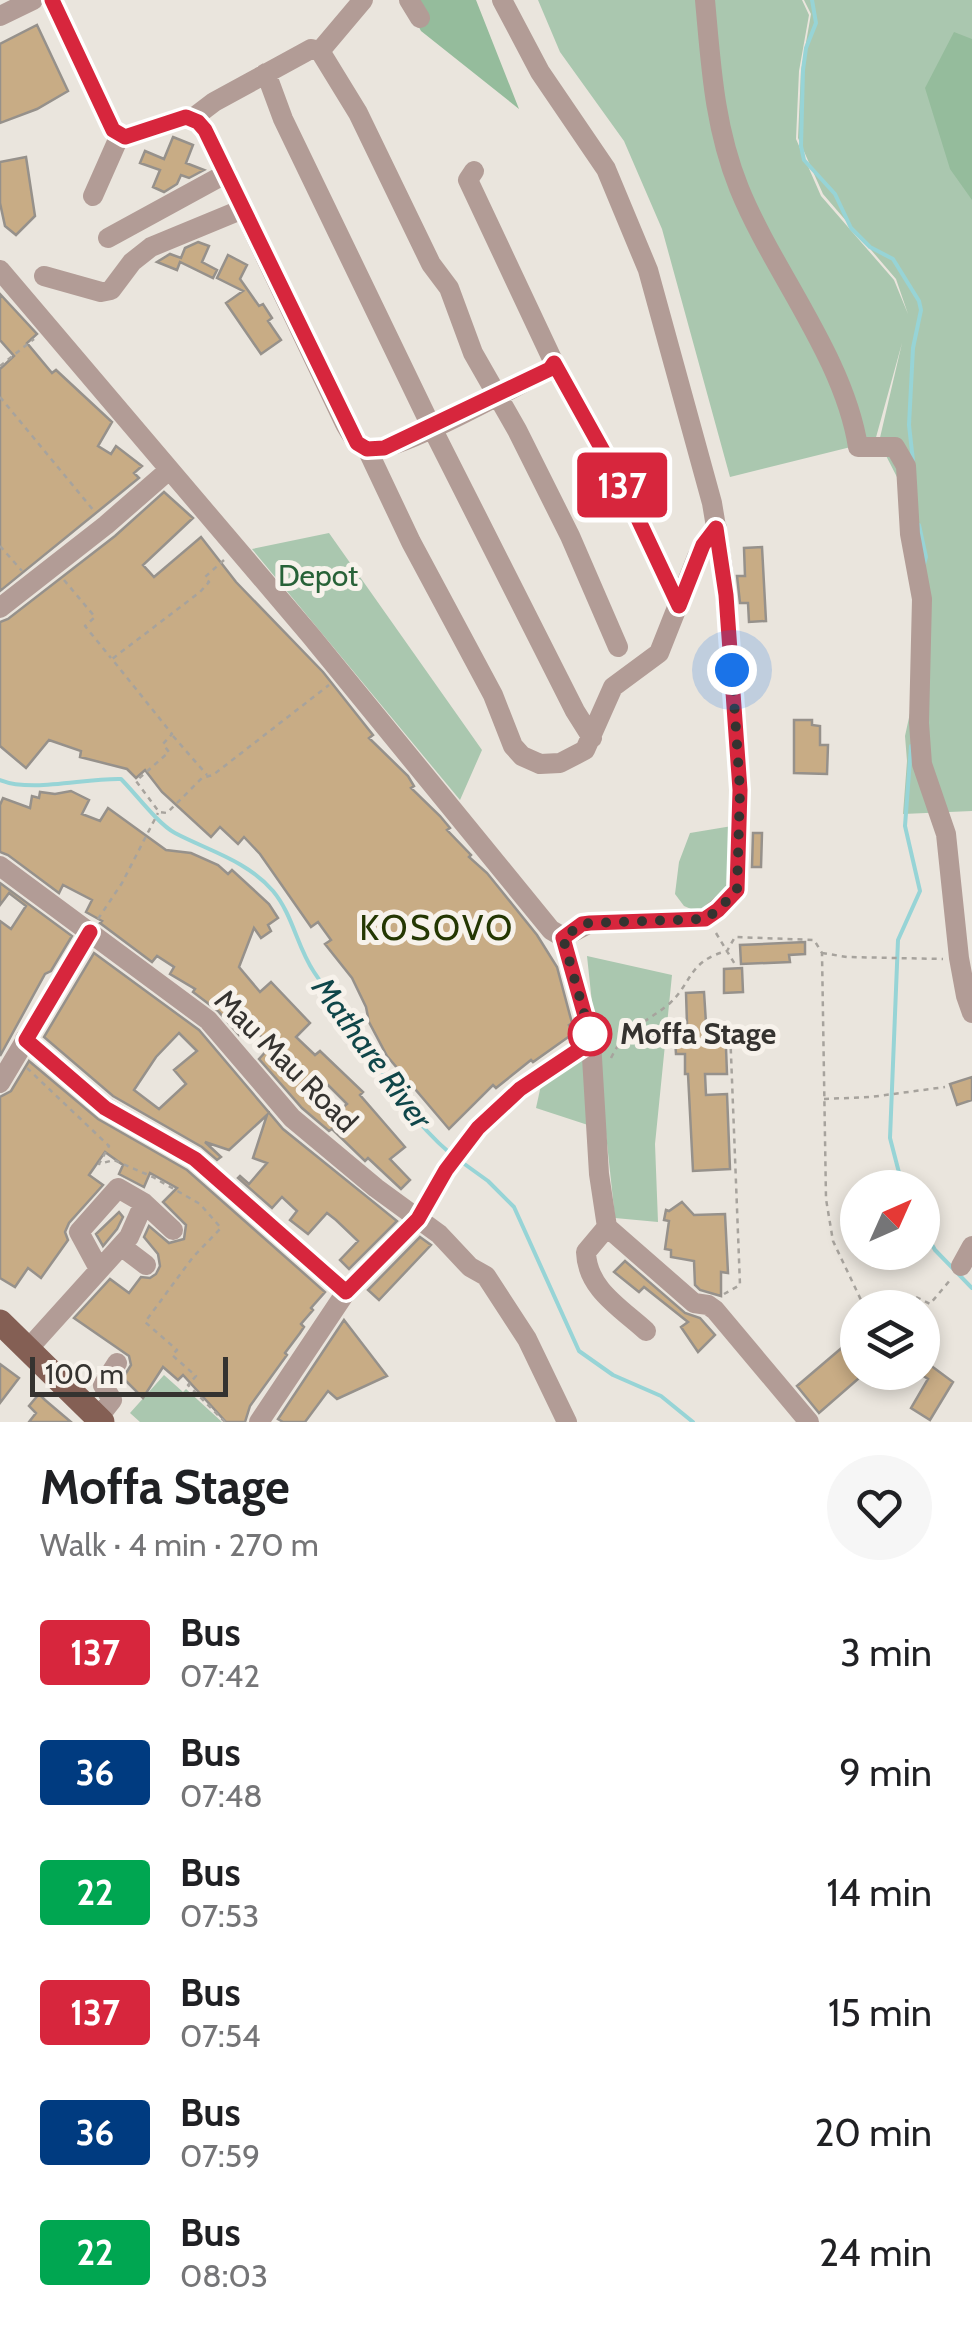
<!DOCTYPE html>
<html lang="en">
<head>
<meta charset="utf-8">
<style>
  :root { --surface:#fff; --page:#f6f6f6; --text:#202124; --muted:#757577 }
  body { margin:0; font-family:Cabin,sans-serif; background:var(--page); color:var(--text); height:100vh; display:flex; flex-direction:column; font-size:38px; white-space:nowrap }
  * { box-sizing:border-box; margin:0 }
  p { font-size:32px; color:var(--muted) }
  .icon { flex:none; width:55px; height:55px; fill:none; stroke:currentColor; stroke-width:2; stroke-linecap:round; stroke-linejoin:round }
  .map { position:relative; height:1422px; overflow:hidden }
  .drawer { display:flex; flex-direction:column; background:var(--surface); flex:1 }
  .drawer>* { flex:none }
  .badge { padding:0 20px; border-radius:8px; font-size:35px; line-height:65px }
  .needle { width:65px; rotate:45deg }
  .tools { position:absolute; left:840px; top:1170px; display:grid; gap:20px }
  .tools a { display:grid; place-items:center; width:100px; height:100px; border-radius:50%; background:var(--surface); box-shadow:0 5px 15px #0003; font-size:50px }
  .scale { position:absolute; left:30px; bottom:25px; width:198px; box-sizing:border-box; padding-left:10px; border:5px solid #353330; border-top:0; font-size:28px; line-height:35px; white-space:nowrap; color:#353330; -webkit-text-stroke:8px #f7f2eb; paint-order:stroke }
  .you { position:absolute; width:50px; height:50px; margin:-25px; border:8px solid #fff; border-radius:50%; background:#1a73e8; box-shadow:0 0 0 15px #1a73e833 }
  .map>.badge { position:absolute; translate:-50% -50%; box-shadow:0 0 0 5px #fff }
  .round { display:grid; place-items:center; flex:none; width:105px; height:105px; border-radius:52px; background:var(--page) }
  .headline { display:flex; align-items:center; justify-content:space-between; height:170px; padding:0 40px }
  h1 { font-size:48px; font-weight:700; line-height:75px }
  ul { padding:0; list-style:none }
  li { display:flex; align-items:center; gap:30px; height:120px; padding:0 40px }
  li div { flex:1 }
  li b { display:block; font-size:38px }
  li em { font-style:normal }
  li .badge { min-width:110px; font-weight:700; text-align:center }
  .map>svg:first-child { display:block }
  .green { fill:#aac7af }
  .forest { fill:#95bc9c }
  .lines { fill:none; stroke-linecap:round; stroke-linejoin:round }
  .stream { stroke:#97d4d6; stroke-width:4 }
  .building { fill:#c8ac85; stroke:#96918b; stroke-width:2.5; fill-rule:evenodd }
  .path { stroke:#a7a39d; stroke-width:2.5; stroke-dasharray:5 5; stroke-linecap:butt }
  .minor { stroke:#b29c96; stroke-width:20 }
  .major { stroke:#845f54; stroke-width:25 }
  .line-casing { stroke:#fff; stroke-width:22 }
  .line { stroke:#d7263d; stroke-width:15 }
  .walk { stroke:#353330; stroke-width:10; stroke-dasharray:0 18 }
  .stop-dot { fill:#fff; stroke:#d7263d; stroke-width:5 }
  .labels { text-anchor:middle; stroke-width:10; stroke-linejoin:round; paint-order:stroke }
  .park-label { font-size:30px; fill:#286238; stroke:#f7f2eb }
  .stop-label { font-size:30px; font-weight:bold; fill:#353330; stroke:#f7f2eb; text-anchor:start }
  .street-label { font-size:30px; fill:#353330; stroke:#f7f2eb }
  .water-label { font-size:32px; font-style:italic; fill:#0f4649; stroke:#f7f2eb }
  .quarter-label { font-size:35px; letter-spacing:2.5px; fill:#243702; stroke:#f7f2eb }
</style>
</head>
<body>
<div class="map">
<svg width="972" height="1422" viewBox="0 0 972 1422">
  <rect width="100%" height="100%" fill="#eae5dd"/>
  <path class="green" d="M538 0H802L809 15 799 71 796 139 821 196 894 280 908 314 896 279 823 194 798 138 801 71 811 14 804 0H972V811L903 814 907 761 905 736 922 658 899 481 879 442 902 343 875 441 730 477 662 229 624 141 560 52Z
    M329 533 482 750 460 800 252 549Z
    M732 826V888L705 915 684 906 675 894 679 862 690 833Z
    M587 956 672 975 655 1144 658 1222 615 1218Z
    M584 1053 591 1126 536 1108 543 1076Z
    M164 1375 183 1392 186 1389 222 1422H140L130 1413Z"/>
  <path class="forest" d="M404 0H476L519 109 421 31Z
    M954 32 972 39V200L950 169 925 88Z"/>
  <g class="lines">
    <path class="stream" d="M812 0 816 23 806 48 803 70 801 146 804 160 835 194 851 228 870 247 893 259 919 301 921 310 913 348 909 425 913 461
      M919 525 926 557 924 564
      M0 780C33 793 83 778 121 779 136 794 158 824 175 833 209 851 246 860 273 891 293 915 297 947 314 972 325 989 339 1004 350 1021 381 1069 407 1117 451 1154
      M463 1163 488 1181 514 1207 579 1351 613 1375 661 1396 693 1422
      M903 1188 890 1138 898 940 920 891 905 826 911 746
      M922 1227 935 1250 972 1288"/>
  </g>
  <path class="building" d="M37 25 68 91 37 109 0 123V44Z
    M173 137 193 145 186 163 204 170 189 178 181 175 177 184 164 192 153 187 160 170 140 163 145 151 164 159Z
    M26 157 35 216 16 235 5 226 0 203V162Z
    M198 242 209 246 202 262 217 270 213 278 180 262 177 270 157 262 170 254 181 258 185 248Z
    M228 255 247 265 240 279 259 306 263 304 272 318 268 321 281 340 261 354 226 303 243 291 217 278Z
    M0 294 37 334 27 343 52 373 56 370 112 422 98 446 111 454 116 446 142 466 134 473 139 478 0 591V369L14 356 0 340Z
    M164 492 193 518 143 565 154 577 201 537 236 582 323 672 369 730 373 735 369 738 408 776 414 786 411 788 440 816 450 828 447 830 471 855 469 857 487 873 537 935 557 967 572 1023 569 1025 574 1033 533 1062 531 1060 496 1088 493 1085 449 1129 387 1056 369 1022 366 1007 352 978 325 944 331 940 318 922 311 927 260 854 244 837 238 844 220 827 211 837 162 792 145 770 136 778 127 769 80 757 81 751 49 740 26 768 0 746V622L8 619 115 536Z
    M762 547 766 621 749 622 748 603H740L737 576H745L744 548Z
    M794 720H812V725L820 726V745H828L827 774 794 773Z
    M71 791 89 800 82 814 100 821 108 808 166 850 191 853 218 865 228 874 232 870 269 904 278 918 268 925 271 931 261 938 254 928 239 967 260 992 271 982 310 1023 296 1037 315 1055 320 1051 363 1092 360 1095 405 1147 390 1159 410 1180 401 1189 368 1158 365 1161 332 1129 329 1131 302 1108 259 1059 270 1047 251 1025 239 1035 218 1011 193 992 195 989 170 974 174 967 157 956 152 962 100 923 102 921 86 912 92 900 63 885 59 893 8 855 0 852V805L3 798 30 808 32 796 39 798 40 792 55 794ZM328 1085 347 1104 328 1120 308 1098Z
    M753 833H762L761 867H752Z
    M0 883 72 936 51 971 45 974 0 1056V921L11 929 26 906 9 893 0 905Z
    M805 942V954L789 955 790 962 741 964 740 945Z
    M94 953 199 1030 283 1129 397 1221 349 1269 340 1260 358 1241 336 1220 327 1213 308 1234 290 1220 297 1211 282 1197 272 1208 238 1178 240 1176 249 1184 267 1163 253 1158 267 1115 229 1150 205 1142 221 1157 217 1160 202 1147 113 1096 44 1037ZM179 1033 197 1051 174 1070 186 1084 159 1109 134 1090 156 1057Z
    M742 968 743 992 724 993V969Z
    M704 992 706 1023 725 1022 727 1074H705L706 1095 727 1094 730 1169 693 1171 688 1074H685V1054H676L674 1024H687L686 993Z
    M29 1061 98 1119 187 1170 325 1292 311 1308 313 1310 301 1324 304 1327 300 1333 285 1353 287 1355 250 1406 245 1422H226L183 1375 178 1380 163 1367 143 1398 123 1378 131 1365 129 1356 74 1318 110 1279 129 1293 141 1277 150 1278 156 1274 160 1266 158 1254 144 1237 149 1226 169 1243 184 1239 186 1225 163 1202 177 1188 150 1173 144 1187 119 1174 123 1165 105 1152 89 1175 103 1185 69 1223 65 1232 68 1240 41 1278 28 1268 15 1287 0 1278V1097L11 1091Z
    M972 1077V1100L957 1105 950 1084Z
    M682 1202 694 1215 725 1214 728 1273 721 1272V1296L700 1290 695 1285 694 1261 671 1257V1250L665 1249 669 1221 664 1220 666 1210 669 1211Z
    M119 1212 123 1217 117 1229 103 1246 96 1234Z
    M420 1237 431 1245 379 1300 368 1290Z
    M625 1261 685 1313 700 1318 715 1335 698 1352 681 1327 688 1322 644 1287 639 1292 614 1272Z
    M344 1320 387 1376 337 1399 328 1391 305 1422H283L278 1419Z
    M858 1334V1372H866L819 1413 797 1386Z
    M922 1359 953 1382 930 1420 911 1408 928 1379 922 1375Z
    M0 1364 19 1378 0 1403Z
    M39 1394 45 1400 71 1422H29L36 1413 29 1406Z"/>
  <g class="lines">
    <path class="path" d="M0 366 34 339
      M0 397 94 511
      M0 546 22 571
      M224 560 205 577 209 582 200 592 112 659 172 734 163 744 169 752 136 781 159 812 167 813 202 778 213 775 329 685
      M64 580 95 617 85 626 111 658
      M173 736 207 775
      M98 919 122 883 158 813
      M716 933 736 966
      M822 953 847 957 943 959
      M611 1058C626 1027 643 1025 669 1004 693 982 688 961 727 951L735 937 814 940 822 953 826 1199 833 1241 861 1300 868 1308
      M27 1068 109 1146 99 1164 114 1160 153 1177 200 1204 221 1228 193 1257 145 1322 177 1350 172 1355 196 1376 188 1385 225 1422
      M824 1099 871 1097 945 1087
      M724 1294 740 1285 730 1029
      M916 1297 930 1304 951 1279"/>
    <path class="minor" d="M52 0 113 130 125 137 132 135 185 117 198 122 205 130 345 424C352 436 358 448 373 449 400 451 519 384 550 369L554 363 468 180 474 171
      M409 0 420 18
      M502 0 540 72 606 169 648 270 712 503 723 569 732 670 740 790 738 878 734 894 705 919 590 923 563 937
      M705 0C711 65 714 126 739 188 773 272 844 357 858 447H895L906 466 910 534 922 599 919 723 922 764 946 834 959 958 966 996 972 1013
      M0 16 33 0
      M320 51 363 0
      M266 73 283 119 431 426 575 711 592 738
      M193 118 214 102 311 49 320 51 358 113 431 264 449 288 473 353 517 430 570 536 618 647
      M93 196 120 135
      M108 238 227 173
      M0 270 311 636 551 930 563 937 591 1041 599 1174 607 1227 694 1303 708 1305 715 1310 809 1422
      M44 276 101 292 111 290 132 262 151 247 243 209
      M554 363 623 487 679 605
      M367 449 411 542 493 695 513 746 522 756 540 764 560 763 585 750 613 687 659 653 697 557 717 528
      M0 608 106 525 169 470
      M0 866 208 1020 292 1118 376 1188 439 1234 470 1267 486 1276 527 1339 567 1422
      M25 1039 105 1107 195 1159 346 1292
      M0 1083 90 932
      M607 1227 586 1252C587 1289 621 1308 646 1331
      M121 1246 146 1265
      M961 1266 972 1246
      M99 1269 79 1232 118 1188 144 1203 173 1230
      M28 1349 129 1237 144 1203
      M98 1418 112 1400 103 1385 117 1363
      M259 1422 346 1292 418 1219 446 1170 478 1128 521 1089 591 1041"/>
    <path class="major" d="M0 1322 102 1422"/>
  </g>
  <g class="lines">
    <defs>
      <path id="line" d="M52 0 113 130 125 137 186 117 198 122 205 130 357 443 367 449 384 448 550 369 554 363 623 487 679 606 703 545 716 528 726 595 740 790 737 890 718 910 705 919 590 923 582 924 563 938 592 1041 520 1089 478 1128 446 1170 418 1219 346 1292 195 1159 105 1108 26 1040 90 932"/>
    </defs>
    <use href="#line" class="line-casing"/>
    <use href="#line" class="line"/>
    <path class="walk" d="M590 1034 592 1041 563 938 582 924 590 923 705 919 718 910 737 890 740 790 732 670"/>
  </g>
  <circle class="stop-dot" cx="590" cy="1034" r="20"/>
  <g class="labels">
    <g class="park-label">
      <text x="318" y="586">Depot</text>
    </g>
    <g class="stop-label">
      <text x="620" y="1044">Moffa Stage</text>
    </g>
    <g class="street-label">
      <text transform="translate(286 1061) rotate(45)" y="10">Mau Mau Road</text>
    </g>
    <g class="water-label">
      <text transform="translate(372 1053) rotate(54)" y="11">Mathare River</text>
    </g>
    <g class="quarter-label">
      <text x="437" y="940">KOSOVO</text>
    </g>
  </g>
</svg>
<div class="tools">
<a><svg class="needle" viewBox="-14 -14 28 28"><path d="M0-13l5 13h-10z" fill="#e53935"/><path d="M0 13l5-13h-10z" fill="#757577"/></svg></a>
<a><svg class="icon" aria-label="layers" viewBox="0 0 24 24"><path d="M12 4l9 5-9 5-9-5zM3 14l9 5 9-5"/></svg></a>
</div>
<div class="scale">100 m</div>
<div class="you" style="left:732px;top:670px"></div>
<b class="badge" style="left:622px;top:485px;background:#d7263d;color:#fff">137</b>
</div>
<section class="drawer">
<div class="headline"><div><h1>Moffa Stage</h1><p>Walk · 4 min · 270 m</p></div><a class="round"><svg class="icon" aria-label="heart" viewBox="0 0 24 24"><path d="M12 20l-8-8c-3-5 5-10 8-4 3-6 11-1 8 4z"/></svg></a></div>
<ul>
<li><span class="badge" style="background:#d7263d;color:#fff">137</span><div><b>Bus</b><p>07:42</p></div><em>3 min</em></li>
<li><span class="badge" style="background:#003b80;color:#fff">36</span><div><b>Bus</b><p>07:48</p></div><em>9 min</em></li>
<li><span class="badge" style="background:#00a651;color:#fff">22</span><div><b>Bus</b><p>07:53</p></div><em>14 min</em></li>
<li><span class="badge" style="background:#d7263d;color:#fff">137</span><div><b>Bus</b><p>07:54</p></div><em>15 min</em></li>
<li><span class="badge" style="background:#003b80;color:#fff">36</span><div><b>Bus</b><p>07:59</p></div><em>20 min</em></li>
<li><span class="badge" style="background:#00a651;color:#fff">22</span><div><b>Bus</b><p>08:03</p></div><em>24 min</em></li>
</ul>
</section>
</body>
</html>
